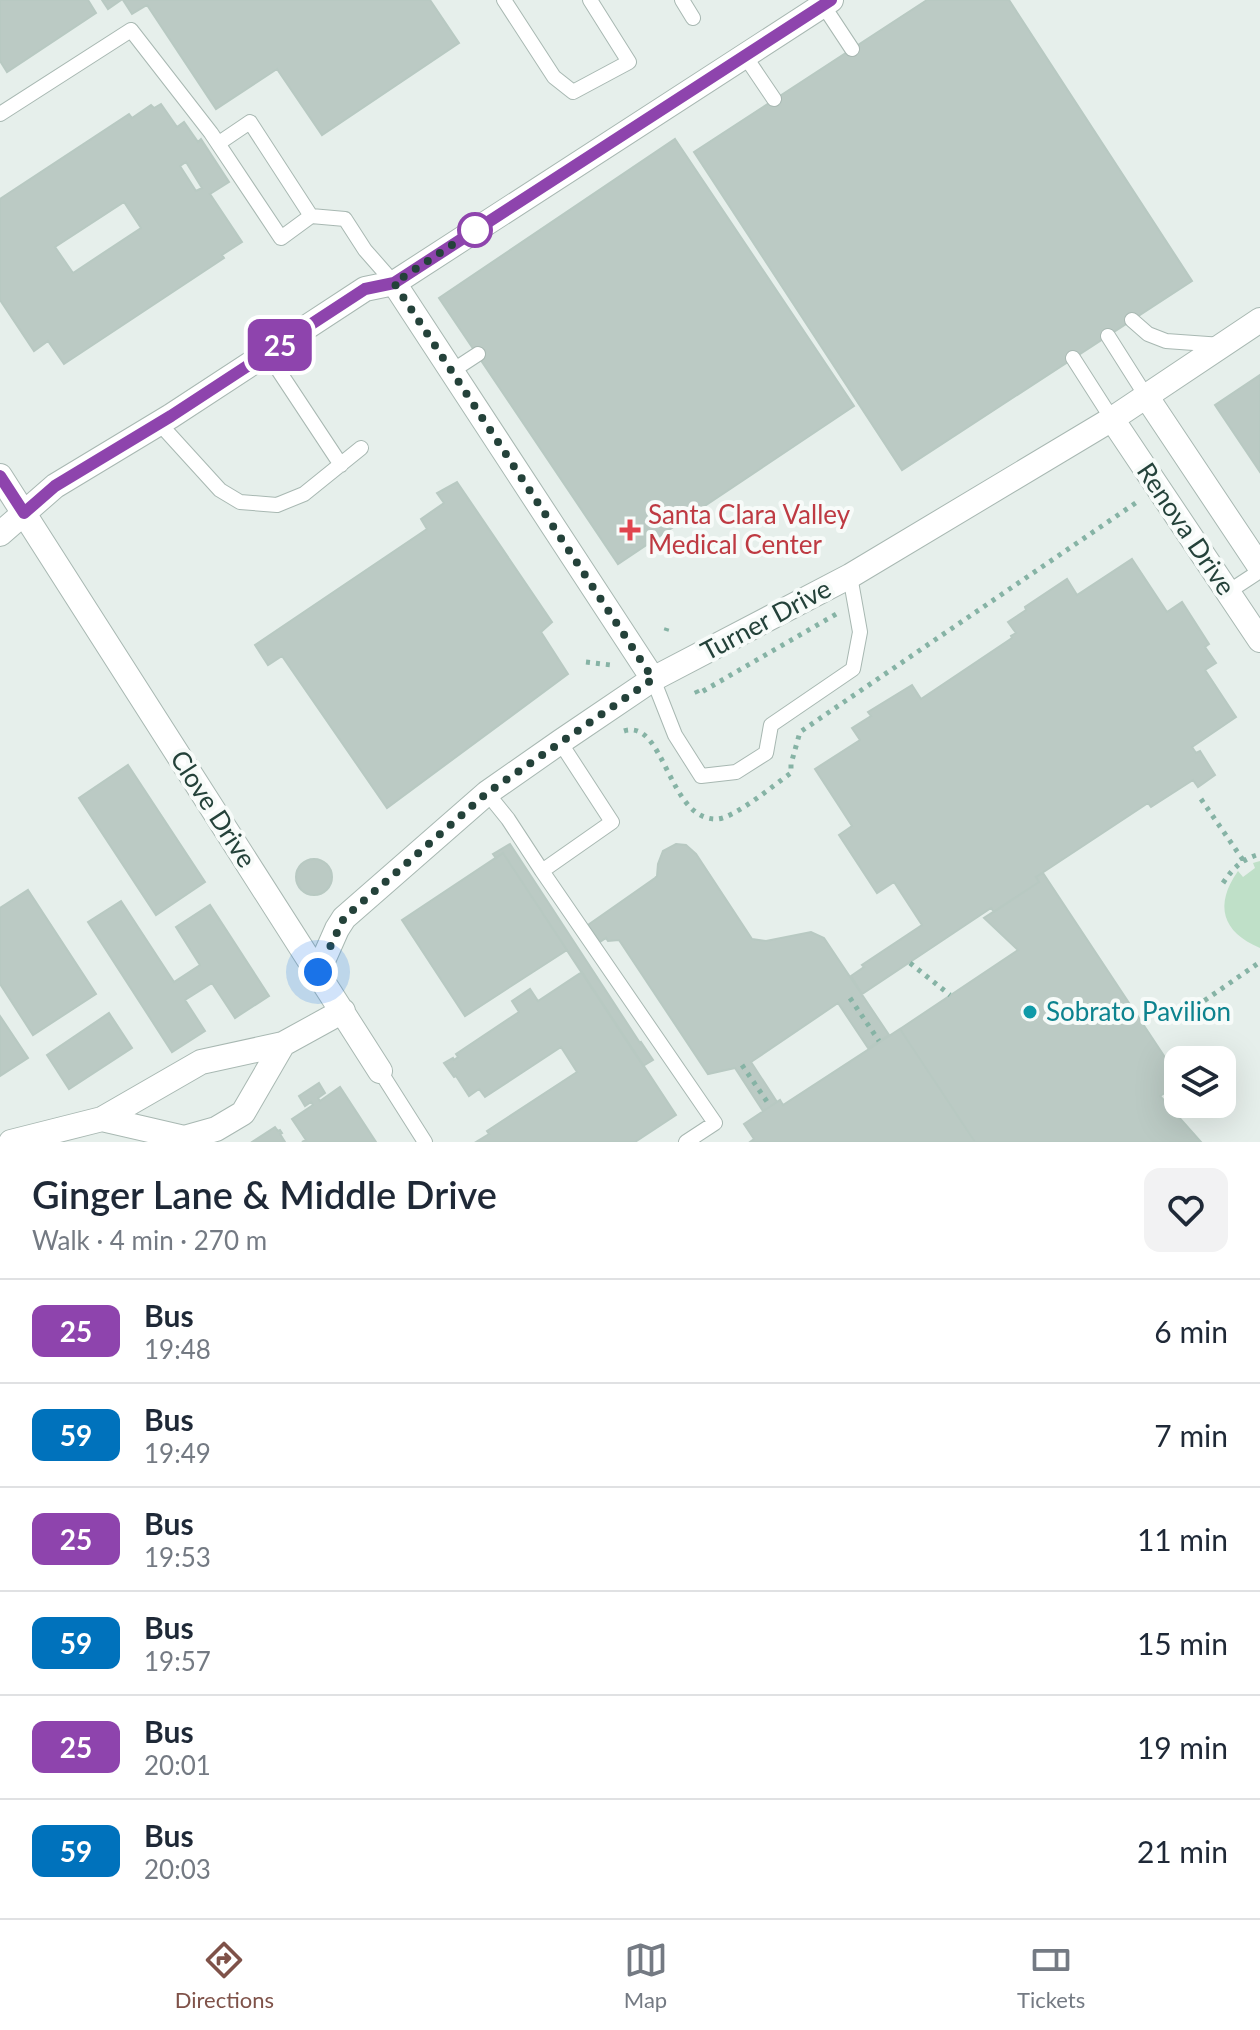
<!DOCTYPE html>
<html lang="en">
<head>
<meta charset="utf-8">
<style>
  :root { --surface:#fff; --page:#f2f2f3; --text:#1f2937; --muted:#747a83; --line:#e0e1e3; --accent:#7f5249 }
  body { margin:0; font-family:Lato,sans-serif; background:var(--page); color:var(--text); height:100vh; display:flex; flex-direction:column; font-size:30px; white-space:nowrap }
  * { box-sizing:border-box; margin:0 }
  p { font-size:26px; color:var(--muted) }
  .icon { flex:none; width:44px; height:44px; fill:none; stroke:currentColor; stroke-width:2; stroke-linecap:round; stroke-linejoin:round }
  .map { position:relative; height:1142px; overflow:hidden }
  .panel { display:flex; flex-direction:column; background:var(--surface); flex:1 }
  .panel>* { flex:none }
  .badge { padding:0 16px; border-radius:12px; font-size:28px; line-height:52px }
  .buttons { position:absolute; left:1164px; top:1046px; display:grid; gap:16px }
  .buttons a { display:grid; place-items:center; width:72px; height:72px; border-radius:16px; background:var(--surface); box-shadow:0 8px 32px #0002; font-size:40px }
  .you { position:absolute; width:40px; height:40px; margin:-20px; border:6px solid #fff; border-radius:50%; background:#1a73e8; box-shadow:0 0 0 12px #1a73e833 }
  .map>.badge { position:absolute; translate:-50% -50%; box-shadow:0 0 0 4px #fff }
  .round { display:grid; place-items:center; flex:none; width:84px; height:84px; border-radius:16px; background:var(--page) }
  .summary { display:flex; align-items:center; justify-content:space-between; height:136px; padding:0 32px }
  h1 { font-size:38px; font-weight:600; line-height:60px }
  ul { padding:0; list-style:none }
  li { display:flex; align-items:center; gap:24px; height:104px; padding:0 32px; border-top:2px solid var(--line) }
  li div { flex:1 }
  li b { display:block; font-size:30px }
  li em { font-style:normal }
  li .badge { min-width:88px; font-weight:700; text-align:center }
  .tab-bar { display:flex; justify-content:space-around; align-items:center; height:112px; border-top:2px solid var(--line); background:var(--surface); font-size:22px; color:var(--muted) }
  .tab-bar a { display:grid; justify-items:center; gap:4px }
  .tab-bar .current { color:var(--accent) }
  .map>svg:first-child { display:block }
  .green { fill:#bfe0c8 }
  .building { fill:#bbcac4; stroke:#b8c9c2; stroke-width:2; fill-rule:evenodd }
  .lines { fill:none; stroke-linecap:round; stroke-linejoin:round }
  .lane-casing { stroke:#a8b8b2; stroke-width:16 }
  .street-casing { stroke:#a8b8b2; stroke-width:26 }
  .path { stroke:#86b3a5; stroke-width:5; stroke-dasharray:4 6; stroke-linecap:butt }
  .lane { stroke:#fff; stroke-width:14 }
  .street { stroke:#fff; stroke-width:24 }
  .line-casing { stroke:#fff; stroke-width:18 }
  .line { stroke:#8e44ad; stroke-width:12 }
  .walk { stroke:#24423a; stroke-width:8; stroke-dasharray:0 14.4 }
  .stop-dot { fill:#fff; stroke:#8e44ad; stroke-width:4 }
  .health-dot { fill:#e0444e; stroke:#f7fbf9; stroke-width:3 }
  .culture-dot { fill:#0f9aa8; stroke:#f7fbf9; stroke-width:3 }
  .labels { text-anchor:middle; stroke-width:8; stroke-linejoin:round; paint-order:stroke }
  .health-label { font-size:26px; fill:#be3a42; stroke:#f7fbf9; text-anchor:start }
  .street-label { font-size:26px; fill:#24423a; stroke:#f7fbf9 }
  .culture-label { font-size:26px; fill:#0d838f; stroke:#f7fbf9; text-anchor:start }
</style>
</head>
<body>
<div class="map">
<svg width="1260" height="1142" viewBox="0 0 1260 1142">
  <rect width="100%" height="100%" fill="#e6efeb"/>
  <path class="green" d="M1260 861V948C1222 932 1214 905 1238 871L1243 877 1255 868 1253 863Z"/>
  <path class="building" d="M0 0H88L96 13 7 72 0 61Z
    M102 0H121L108 9Z
    M123 0H430L459 43 322 135 277 69 216 109 147 5 132 14Z
    M927 0H1009L1192 281 902 470 694 152Z
    M161 104 177 127 184 122 198 142 201 139 229 182 210 194 242 242 222 255 224 258 64 364 48 341 34 351 0 300V199L129 114 132 118 151 105 154 108ZM186 162 202 188 196 191 180 166ZM124 202 141 228 73 273 55 247Z
    M675 139 854 406 618 564 439 298Z
    M1260 375V472L1215 405Z
    M457 482 552 622 541 632 568 674 387 808 282 656 268 665 255 645 427 529 421 519 444 503 437 493Z
    M1132 559 1167 612 1182 602 1209 644 1205 647 1216 663 1205 670 1236 717 1192 747 1196 753 1200 751 1215 775 1198 787 1193 780 1151 807 1148 803 1036 877 1039 882 994 912 991 908 862 994 851 976 864 967 862 965 922 925 894 882 877 893 839 835 852 826 815 769 860 740 852 728 871 716 868 712 912 685 921 699 1012 638 1011 636 1016 633 1008 622 1026 610 1025 607 1067 579 1077 595Z
    M128 765 205 882 156 915 79 798Z
    M510 844 640 1043 641 1042 653 1060 643 1066 503 853 496 858 493 854Z
    M676 844 686 845 696 854 752 939 766 941 811 932 824 938 889 1035 868 1048 838 1003 751 1062 777 1102 763 1111 735 1068 708 1074 619 940 608 941 606 938 600 942 588 925 655 878 657 876 658 864 663 851Z
    M503 853 567 950 465 1016 402 920Z
    M296 877a18 18 0 1 1 36 0a18 18 0 1 1-36 0Z
    M1043 873 1178 1077V1085L1160 1096 1201 1142H975L900 1029 1018 950 984 918 1039 882 1036 877Z
    M28 890 96 994 33 1035 0 984V908Z
    M121 901 174 982 200 965 176 927 210 905 269 996 235 1018 212 983 185 1000 205 1031 172 1052 88 922Z
    M582 972 676 1115 635 1142H476L489 1134 487 1131 577 1072 561 1047 485 1097 479 1089 469 1096 456 1076 454 1077 444 1063 453 1058 454 1060 458 1057 456 1054 519 1012 512 1001 530 989 538 1001Z
    M109 1013 132 1048 69 1089 47 1055Z
    M0 1016 28 1058 0 1076Z
    M900 1029 975 1142H750L754 1139 744 1124 780 1100 783 1105Z
    M319 1083 325 1093 318 1098 320 1101 340 1087 376 1142H302L306 1140 292 1119 313 1105 311 1102 305 1106 299 1096Z
    M275 1127 278 1131 280 1130 282 1133 280 1134 285 1142H252Z"/>
  <g class="lines">
    <defs>
      <path id="lane" d="M504 0 554 77 573 92 629 62 590 0
        M682 0 693 18
        M823 5 852 49
        M745 56 774 99
        M0 114 131 30 211 133 281 238 311 216 345 219 365 250 394 283
        M219 143 250 122 311 216
        M1132 320 1148 334 1166 341 1222 345
        M1108 336 1146 396
        M267 353 341 465
        M1073 358 1112 419
        M452 371 478 354
        M159 423 220 490 240 502 277 505 304 494 361 448
        M1228 592 1260 571
        M653 679 675 735 701 776 736 772 766 753 771 725 853 669 860 632 850 576
        M487 793 508 819 542 871 612 822 560 742
        M542 871 715 1123 686 1142
        M380 1071 425 1142"/>
      <path id="street" d="M394 283 653 679
        M1146 396 1260 567
        M1112 419 1260 640
        M0 476 380 1071
        M0 534 55 486 171 416 365 289 394 283 831 0
        M318 972 337 929 344 918 487 793 560 742 653 679 850 576 1112 419 1260 320
        M102 1119 184 1138 216 1129 243 1113 283 1044
        M11 1142 102 1119 201 1062 283 1044 343 1011"/>
    </defs>
    <use href="#lane" class="lane-casing"/>
    <use href="#street" class="street-casing"/>
    <path class="path" d="M666 631 667 628
      M586 662 611 665
      M696 690 698 694 838 613
      M624 731C665 718 668 821 717 819 735 818 775 784 791 773V764L800 732 1140 500
      M1201 799 1243 860
      M1223 883C1233 868 1242 859 1260 854
      M910 963 950 995
      M850 998 879 1041
      M1188 1012 1260 962
      M742 1065 770 1106"/>
    <use href="#lane" class="lane"/>
    <use href="#street" class="street"/>
  </g>
  <g class="lines">
    <defs>
      <path id="line" d="M0 476 24 513 55 486 171 416 365 289 394 283 831 0"/>
    </defs>
    <use href="#line" class="line-casing"/>
    <use href="#line" class="line"/>
    <path class="walk" d="M318 972 344 918 487 793 653 679 394 283 475 230"/>
  </g>
  <circle class="stop-dot" cx="475" cy="230" r="16"/>
  <path class="health-dot" d="M626 518h8v8h8v8h-8v8h-8v-8h-8v-8h8z"/>
  <circle class="culture-dot" cx="1030" cy="1012" r="8"/>
  <g class="labels">
    <g class="health-label">
      <text x="648" y="524">Santa Clara Valley<tspan x="648" dy="30">Medical Center</tspan></text>
    </g>
    <g class="street-label">
      <text transform="translate(1186 529) rotate(56)" y="9">Renova Drive</text>
      <text transform="translate(766 620) rotate(-28)" y="9">Turner Drive</text>
      <text transform="translate(213 809) rotate(57)" y="9">Clove Drive</text>
    </g>
    <g class="culture-label">
      <text x="1046" y="1021">Sobrato Pavilion</text>
    </g>
  </g>
</svg>
<div class="buttons">
<a><svg class="icon" aria-label="layers" viewBox="0 0 24 24"><path d="M12 4l9 5-9 5-9-5zM3 14l9 5 9-5"/></svg></a>
</div>
<div class="you" style="left:318px;top:972px"></div>
<b class="badge" style="left:280px;top:345px;background:#8e44ad;color:#fff">25</b>
</div>
<section class="panel">
<div class="summary"><div><h1>Ginger Lane &amp; Middle Drive</h1><p>Walk · 4 min · 270 m</p></div><a class="round"><svg class="icon" aria-label="heart" viewBox="0 0 24 24"><path d="M12 20l-8-8c-3-5 5-10 8-4 3-6 11-1 8 4z"/></svg></a></div>
<ul>
<li><span class="badge" style="background:#8e44ad;color:#fff">25</span><div><b>Bus</b><p>19:48</p></div><em>6 min</em></li>
<li><span class="badge" style="background:#0072bc;color:#fff">59</span><div><b>Bus</b><p>19:49</p></div><em>7 min</em></li>
<li><span class="badge" style="background:#8e44ad;color:#fff">25</span><div><b>Bus</b><p>19:53</p></div><em>11 min</em></li>
<li><span class="badge" style="background:#0072bc;color:#fff">59</span><div><b>Bus</b><p>19:57</p></div><em>15 min</em></li>
<li><span class="badge" style="background:#8e44ad;color:#fff">25</span><div><b>Bus</b><p>20:01</p></div><em>19 min</em></li>
<li><span class="badge" style="background:#0072bc;color:#fff">59</span><div><b>Bus</b><p>20:03</p></div><em>21 min</em></li>
</ul>
</section>
<nav class="tab-bar">
<a class="current"><svg class="icon" aria-label="directions" viewBox="0 0 24 24"><path d="M12 3l9 9-9 9-9-9zM9 14v-3h6M13 9l2 2-2 2"/></svg>Directions</a>
<a><svg class="icon" aria-label="map" viewBox="0 0 24 24"><path d="M3 6l6-2 6 2 6-2v14l-6 2-6-2-6 2zM9 4v14M15 6v14"/></svg>Map</a>
<a><svg class="icon" aria-label="tickets" viewBox="0 0 24 24"><path d="M3 7h18v10H3zM15 7v10"/></svg>Tickets</a>
</nav>
</body>
</html>
